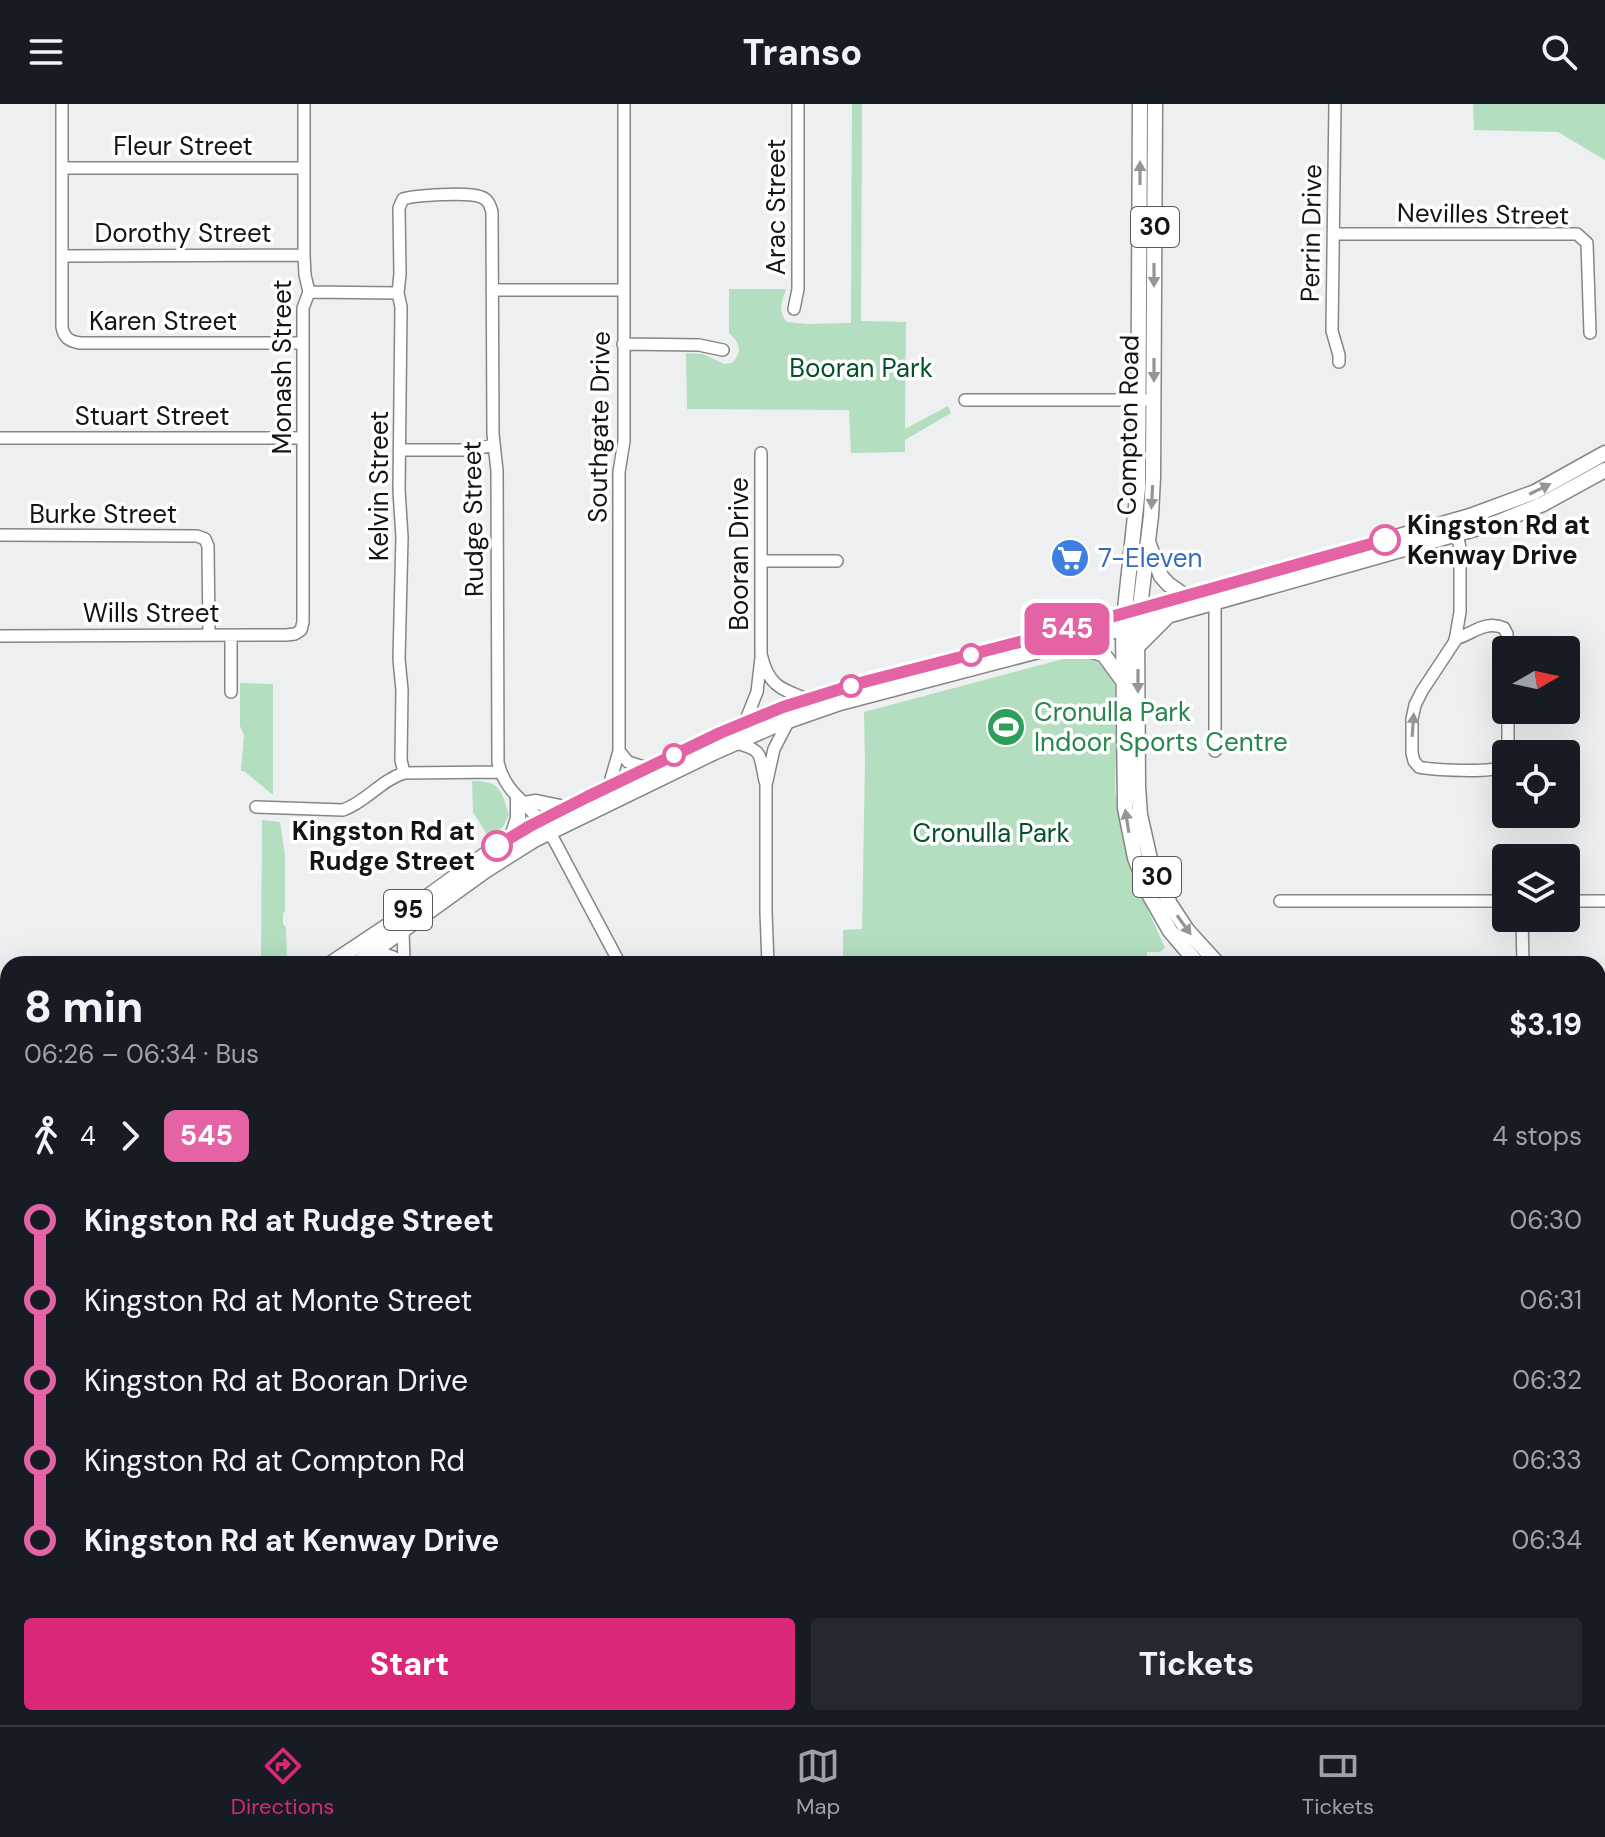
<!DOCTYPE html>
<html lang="en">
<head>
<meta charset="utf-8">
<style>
  :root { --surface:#171b24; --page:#242831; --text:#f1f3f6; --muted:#9ea1a6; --line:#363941; --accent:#db2777 }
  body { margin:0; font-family:"DM Sans",sans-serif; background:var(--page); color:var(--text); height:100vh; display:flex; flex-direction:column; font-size:30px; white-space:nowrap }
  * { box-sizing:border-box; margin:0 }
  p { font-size:26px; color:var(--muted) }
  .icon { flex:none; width:44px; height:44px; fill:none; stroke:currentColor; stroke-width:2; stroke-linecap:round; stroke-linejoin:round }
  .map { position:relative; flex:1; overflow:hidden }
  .side { position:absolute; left:0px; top:852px; width:1606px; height:770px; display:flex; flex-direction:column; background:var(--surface); border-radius:24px 24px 0 0; box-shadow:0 8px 32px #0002 }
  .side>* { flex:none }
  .badge { padding:0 16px; border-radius:12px; font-size:28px; line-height:52px }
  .needle { width:52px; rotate:81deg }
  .controls { position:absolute; left:1492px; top:532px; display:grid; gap:16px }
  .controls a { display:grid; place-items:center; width:88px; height:88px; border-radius:8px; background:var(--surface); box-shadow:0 8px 32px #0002; font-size:40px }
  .map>.badge { position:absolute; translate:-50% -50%; box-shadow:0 0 0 4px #fff }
  .legs { display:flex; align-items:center; gap:12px; height:88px; padding:0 24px; font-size:26px }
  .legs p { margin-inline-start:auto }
  .summary { display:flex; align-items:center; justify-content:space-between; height:136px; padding:0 24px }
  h1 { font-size:44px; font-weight:800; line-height:60px }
  .cta { display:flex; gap:16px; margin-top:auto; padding:16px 24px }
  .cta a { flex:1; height:92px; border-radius:8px; background:var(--accent); color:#fff; font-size:32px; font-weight:800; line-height:92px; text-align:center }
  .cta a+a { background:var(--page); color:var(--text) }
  ul { padding:0 24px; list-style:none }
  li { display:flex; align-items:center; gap:28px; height:80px; font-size:30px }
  li i { display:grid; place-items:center; width:12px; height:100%; margin:0 10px; background:currentColor }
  li i::after { content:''; width:20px; height:20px; margin:-10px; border:6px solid; border-radius:50%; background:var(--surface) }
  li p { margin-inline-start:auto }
  li:first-child i { background:linear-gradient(#0000 50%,currentColor 0) }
  li:last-child i { background:linear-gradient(currentColor 50%,#0000 0) }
  header { display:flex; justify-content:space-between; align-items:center; height:104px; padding:0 24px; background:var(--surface); font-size:36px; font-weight:800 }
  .tab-bar { display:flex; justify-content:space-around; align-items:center; height:112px; border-top:2px solid var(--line); background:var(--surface); font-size:22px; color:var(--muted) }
  .tab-bar a { display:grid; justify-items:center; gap:4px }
  .tab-bar .on { color:var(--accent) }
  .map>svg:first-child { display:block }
  .green { fill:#b3debf }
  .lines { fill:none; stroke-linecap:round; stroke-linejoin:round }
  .stream { stroke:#a4ccee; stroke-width:2 }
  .minor-casing { stroke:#858687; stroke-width:14 }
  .major-casing { stroke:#858687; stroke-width:17 }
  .highway-casing { stroke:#858687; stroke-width:19 }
  .minor { stroke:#fff; stroke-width:11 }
  .major { stroke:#fff; stroke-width:14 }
  .highway { stroke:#fff; stroke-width:16 }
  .oneway { fill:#959595 }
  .line-1-casing { stroke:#fff; stroke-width:18 }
  .line-1 { stroke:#e463a4; stroke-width:12 }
  .stop-1-dot { fill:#fff; stroke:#e463a4; stroke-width:4 }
  .labels { text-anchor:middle; stroke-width:7; stroke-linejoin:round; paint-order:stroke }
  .shield { fill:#fff; stroke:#5a5a5a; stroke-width:2 }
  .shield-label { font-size:24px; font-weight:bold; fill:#131414 }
  .street-label { font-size:26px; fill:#131414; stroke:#fff }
  .park-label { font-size:26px; fill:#03502a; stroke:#fff }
  .stop-label { font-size:26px; font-weight:bold; fill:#131414; stroke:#fff; text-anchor:start }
  .shop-label { font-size:26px; fill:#366cbe; stroke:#fff; text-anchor:start }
  .leisure-label { font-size:26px; fill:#27864d; stroke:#fff; text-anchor:start }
</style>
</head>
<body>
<header><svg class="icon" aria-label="menu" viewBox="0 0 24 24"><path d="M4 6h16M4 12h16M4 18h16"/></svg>Transo<svg class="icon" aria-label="search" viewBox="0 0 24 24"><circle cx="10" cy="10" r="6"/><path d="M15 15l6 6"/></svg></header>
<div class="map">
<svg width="1605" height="1621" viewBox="0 0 1605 1621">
  <rect width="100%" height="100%" fill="#eeeff0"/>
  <path class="green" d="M852 0H862L861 217 906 218 905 325 948 302 951 309 905 336V348L851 349 849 306 687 305 686 249 703 250 724 260 732 259C743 248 740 239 729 229V185H786C782 198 777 206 787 218L807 220 851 219Z
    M1473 0H1605V56L1558 28 1474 26Z
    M1074 552 1088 554 1105 562 1110 568 1115 581 1117 619 1115 685 1118 708 1131 768 1165 844 1160 848H1147V860H843V826L862 825 865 659 864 608Z
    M240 579 273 580V691L244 667H241L244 631 240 622Z
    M472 677C501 677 501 686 509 711L503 723 488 732 473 708Z
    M262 716 280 718 285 751V808L283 809V820L286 823 287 860H261Z
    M8 1037V1192L0 1195V1039Z
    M1605 1041V1268L1598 1280V1054Z
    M19 1614H128L119 1621H18Z
    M757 1614H1043L1034 1621H745Z"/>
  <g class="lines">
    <path class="stream" d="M1598 1247 1605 1237
      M0 1325 8 1331
      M145 1614 150 1621
      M1004 1621 1013 1614"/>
    <defs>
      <path id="minor" d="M62 0V223C64 234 69 237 80 239H303
        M1335 0 1332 227 1339 251V258
        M63 64H304
        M1333 130H1577L1587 139 1590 229
        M63 152 304 151
        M492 186H624
        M309 188 398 189
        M794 205 798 185V0
        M623 240 699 241 723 246
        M965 296H1145
        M0 334H303
        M401 346H470L494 341
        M761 349V550C768 581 780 585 807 595
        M1456 425 1460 444V508L1455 537 1422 587 1415 601 1412 615V649L1414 657 1419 663C1431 666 1491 669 1501 663 1503 662 1504 660 1506 659
        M0 431 197 432 205 435 208 442 209 531
        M761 457H837
        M1215 499V647
        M1504 524 1507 530 1508 546
        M231 531V588
        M0 532 286 531 295 530 301 526 303 518V204L309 188 305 171 304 151V0
        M1455 535C1473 530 1484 516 1504 524
        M745 618 757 588 761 554
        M735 639C764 646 759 650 765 677
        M619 647 628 658 647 664
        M1508 650V606
        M404 669 401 656 402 586 399 555 402 433 399 386 401 203 398 189 400 170 399 104 403 95C416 91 468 88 481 93 488 95 490 101 492 108L493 330 497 367 498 658C503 684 523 697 539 715 545 721 549 729 554 736L620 860
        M609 682 619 647V368L624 337V0
        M256 703 343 706C366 698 381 676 404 669L500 668
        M1280 797H1506
        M1566 797H1605
        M1522 814 1523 860
        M403 826 404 860
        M375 847 393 853 404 860
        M768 860 766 808V681L774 645 789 616
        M3 1248H8
        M3 1301H8
        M0 1349 8 1353
        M1598 1486 1605 1483
        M570 1614 574 1621
        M689 1614 692 1621
        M1215 1614 1219 1621
        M444 1620 455 1614
        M1408 1621 1415 1614"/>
      <path id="major" d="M1140 0 1138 384 1123 524 1125 704 1135 754 1150 792 1170 827 1198 860
        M1155 0 1153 373 1151 412 1137 528 1138 682 1140 711 1150 755 1170 800 1187 826 1218 860
        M1148 438 1161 472 1168 480 1185 492
        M1069 539 1104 551 1123 577
        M1137 543 1168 512
        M524 700 536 698 565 704
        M512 733 518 714V695
        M330 860 390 820 497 742 530 722 609 682 756 613 847 583 1059 528 1470 412 1535 388 1605 349
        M356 860 485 767 534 736 713 649 774 622 840 599 1107 529 1496 419 1543 400 1605 366
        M1598 909H1605
        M1598 923H1605
        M0 1014 8 1012
        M0 1030 8 1028"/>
      <path id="highway" d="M1598 1545 1605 1539
        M1598 1575 1605 1570
        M1598 1602 1605 1597
        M1496 1621 1506 1614
        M1533 1621 1543 1614
        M1570 1621 1581 1614
        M1591 1621 1605 1613"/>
    </defs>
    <use href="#minor" class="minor-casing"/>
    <use href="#major" class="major-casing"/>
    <use href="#highway" class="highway-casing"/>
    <use href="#minor" class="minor"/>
    <use href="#major" class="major"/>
    <use href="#highway" class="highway"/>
  </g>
  <defs><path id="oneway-solid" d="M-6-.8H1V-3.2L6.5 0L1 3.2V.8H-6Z" transform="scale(2)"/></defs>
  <g class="oneway">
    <use href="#oneway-solid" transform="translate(1140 69) rotate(-90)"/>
    <use href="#oneway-solid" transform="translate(1154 171) rotate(90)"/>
    <use href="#oneway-solid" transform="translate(1154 266) rotate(90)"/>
    <use href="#oneway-solid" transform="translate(1540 385) rotate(-26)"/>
    <use href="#oneway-solid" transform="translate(1152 393) rotate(93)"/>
    <use href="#oneway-solid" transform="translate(1138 577) rotate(90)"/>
    <use href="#oneway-solid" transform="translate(1413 621) rotate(-86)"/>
    <use href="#oneway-solid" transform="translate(1127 717) rotate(-99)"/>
    <use href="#oneway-solid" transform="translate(1184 821) rotate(54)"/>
  </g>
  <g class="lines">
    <defs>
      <path id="line-1" d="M497 742 530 722 587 693 720 629 783 603 860 579 1043 532 1385 436"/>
    </defs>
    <use href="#line-1" class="line-1-casing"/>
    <use href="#line-1" class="line-1"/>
  </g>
  <defs>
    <symbol id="supermarket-disc" viewBox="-11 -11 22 22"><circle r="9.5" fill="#3f7fe0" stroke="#fff"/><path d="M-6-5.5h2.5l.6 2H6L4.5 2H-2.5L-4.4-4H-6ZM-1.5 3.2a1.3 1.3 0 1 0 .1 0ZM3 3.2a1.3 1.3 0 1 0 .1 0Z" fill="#fff"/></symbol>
    <symbol id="stadium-disc" viewBox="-11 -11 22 22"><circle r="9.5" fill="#2e9e5b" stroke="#fff"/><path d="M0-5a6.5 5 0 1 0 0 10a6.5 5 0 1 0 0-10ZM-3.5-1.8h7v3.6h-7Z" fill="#fff"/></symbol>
  </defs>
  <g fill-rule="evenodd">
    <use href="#supermarket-disc" x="1048" y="432" width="44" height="44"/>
    <use href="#stadium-disc" x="984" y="601" width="44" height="44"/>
  </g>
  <g class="stop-1-dot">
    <circle cx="1385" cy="436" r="14"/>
    <circle cx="971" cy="551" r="10"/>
    <circle cx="851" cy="582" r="10"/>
    <circle cx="674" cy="651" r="10"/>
    <circle cx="497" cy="742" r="14"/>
  </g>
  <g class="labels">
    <g class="shield">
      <rect x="1131" y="103" width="48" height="40" rx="6"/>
      <rect x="1133" y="753" width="48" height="40" rx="6"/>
      <rect x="384" y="786" width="48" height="40" rx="6"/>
    </g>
    <g class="shield-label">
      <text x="1155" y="131">30</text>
      <text x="1157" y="781">30</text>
      <text x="408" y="814">95</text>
    </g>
    <g class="street-label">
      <text x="183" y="51">Fleur Street</text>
      <text transform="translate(776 103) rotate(-90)" y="9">Arac Street</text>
      <text transform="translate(1483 110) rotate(1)" y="9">Nevilles Street</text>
      <text x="183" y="138">Dorothy Street</text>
      <text transform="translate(1311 129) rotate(-89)" y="9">Perrin Drive</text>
      <text x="163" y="226">Karen Street</text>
      <text transform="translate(282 263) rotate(-90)" y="9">Monash Street</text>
      <text x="152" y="321">Stuart Street</text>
      <text transform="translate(1128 321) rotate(-89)" y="9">Compton Road</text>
      <text transform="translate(599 323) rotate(-89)" y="9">Southgate Drive</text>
      <text transform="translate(379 382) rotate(-90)" y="9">Kelvin Street</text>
      <text x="103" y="419">Burke Street</text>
      <text transform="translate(473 415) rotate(-91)" y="9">Rudge Street</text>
      <text transform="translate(739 450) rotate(-90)" y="9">Booran Drive</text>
      <text x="151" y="518">Wills Street</text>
    </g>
    <g class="park-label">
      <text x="861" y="273">Booran Park</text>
      <text x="991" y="738">Cronulla Park</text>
    </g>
    <g class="stop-label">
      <text x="1407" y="430">Kingston Rd at<tspan x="1407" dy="30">Kenway Drive</tspan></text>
      <text x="475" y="736" text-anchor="end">Kingston Rd at<tspan x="475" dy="30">Rudge Street</tspan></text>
    </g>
    <g class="shop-label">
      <text x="1098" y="463">7-Eleven</text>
    </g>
    <g class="leisure-label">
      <text x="1034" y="617">Cronulla Park<tspan x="1034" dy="30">Indoor Sports Centre</tspan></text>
    </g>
  </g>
</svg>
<div class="controls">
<a><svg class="needle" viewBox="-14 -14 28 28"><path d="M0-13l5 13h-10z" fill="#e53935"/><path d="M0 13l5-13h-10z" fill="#9ea1a6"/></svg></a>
<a><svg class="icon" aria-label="locate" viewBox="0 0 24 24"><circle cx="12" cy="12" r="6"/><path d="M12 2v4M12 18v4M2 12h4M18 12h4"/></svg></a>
<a><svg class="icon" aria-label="layers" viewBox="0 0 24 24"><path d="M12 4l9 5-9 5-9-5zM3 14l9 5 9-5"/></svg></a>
</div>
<b class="badge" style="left:1067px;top:525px;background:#e463a4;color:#fff">545</b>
<section class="side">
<div class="summary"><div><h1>8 min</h1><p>06:26 – 06:34 · Bus</p></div><b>$3.19</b></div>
<div class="legs"><svg class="icon" aria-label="walk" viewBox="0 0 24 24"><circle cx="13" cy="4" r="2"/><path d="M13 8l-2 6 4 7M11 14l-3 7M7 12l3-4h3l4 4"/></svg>4<svg class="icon" aria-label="forward" viewBox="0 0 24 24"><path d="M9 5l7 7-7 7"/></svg><b class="badge" style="background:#e463a4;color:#fff">545</b><p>4 stops</p></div>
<ul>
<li><i style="color:#e463a4"></i><b>Kingston Rd at Rudge Street</b><p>06:30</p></li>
<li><i style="color:#e463a4"></i><span>Kingston Rd at Monte Street</span><p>06:31</p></li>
<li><i style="color:#e463a4"></i><span>Kingston Rd at Booran Drive</span><p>06:32</p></li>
<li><i style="color:#e463a4"></i><span>Kingston Rd at Compton Rd</span><p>06:33</p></li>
<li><i style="color:#e463a4"></i><b>Kingston Rd at Kenway Drive</b><p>06:34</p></li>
</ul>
<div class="cta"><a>Start</a><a>Tickets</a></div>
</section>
</div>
<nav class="tab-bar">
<a class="on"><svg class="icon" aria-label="directions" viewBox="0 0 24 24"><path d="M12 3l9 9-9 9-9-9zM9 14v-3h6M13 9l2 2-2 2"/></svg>Directions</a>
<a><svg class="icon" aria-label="map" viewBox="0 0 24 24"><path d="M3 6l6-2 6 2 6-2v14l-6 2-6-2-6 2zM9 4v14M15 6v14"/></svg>Map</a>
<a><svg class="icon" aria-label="tickets" viewBox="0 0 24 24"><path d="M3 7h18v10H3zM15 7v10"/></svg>Tickets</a>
</nav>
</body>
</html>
